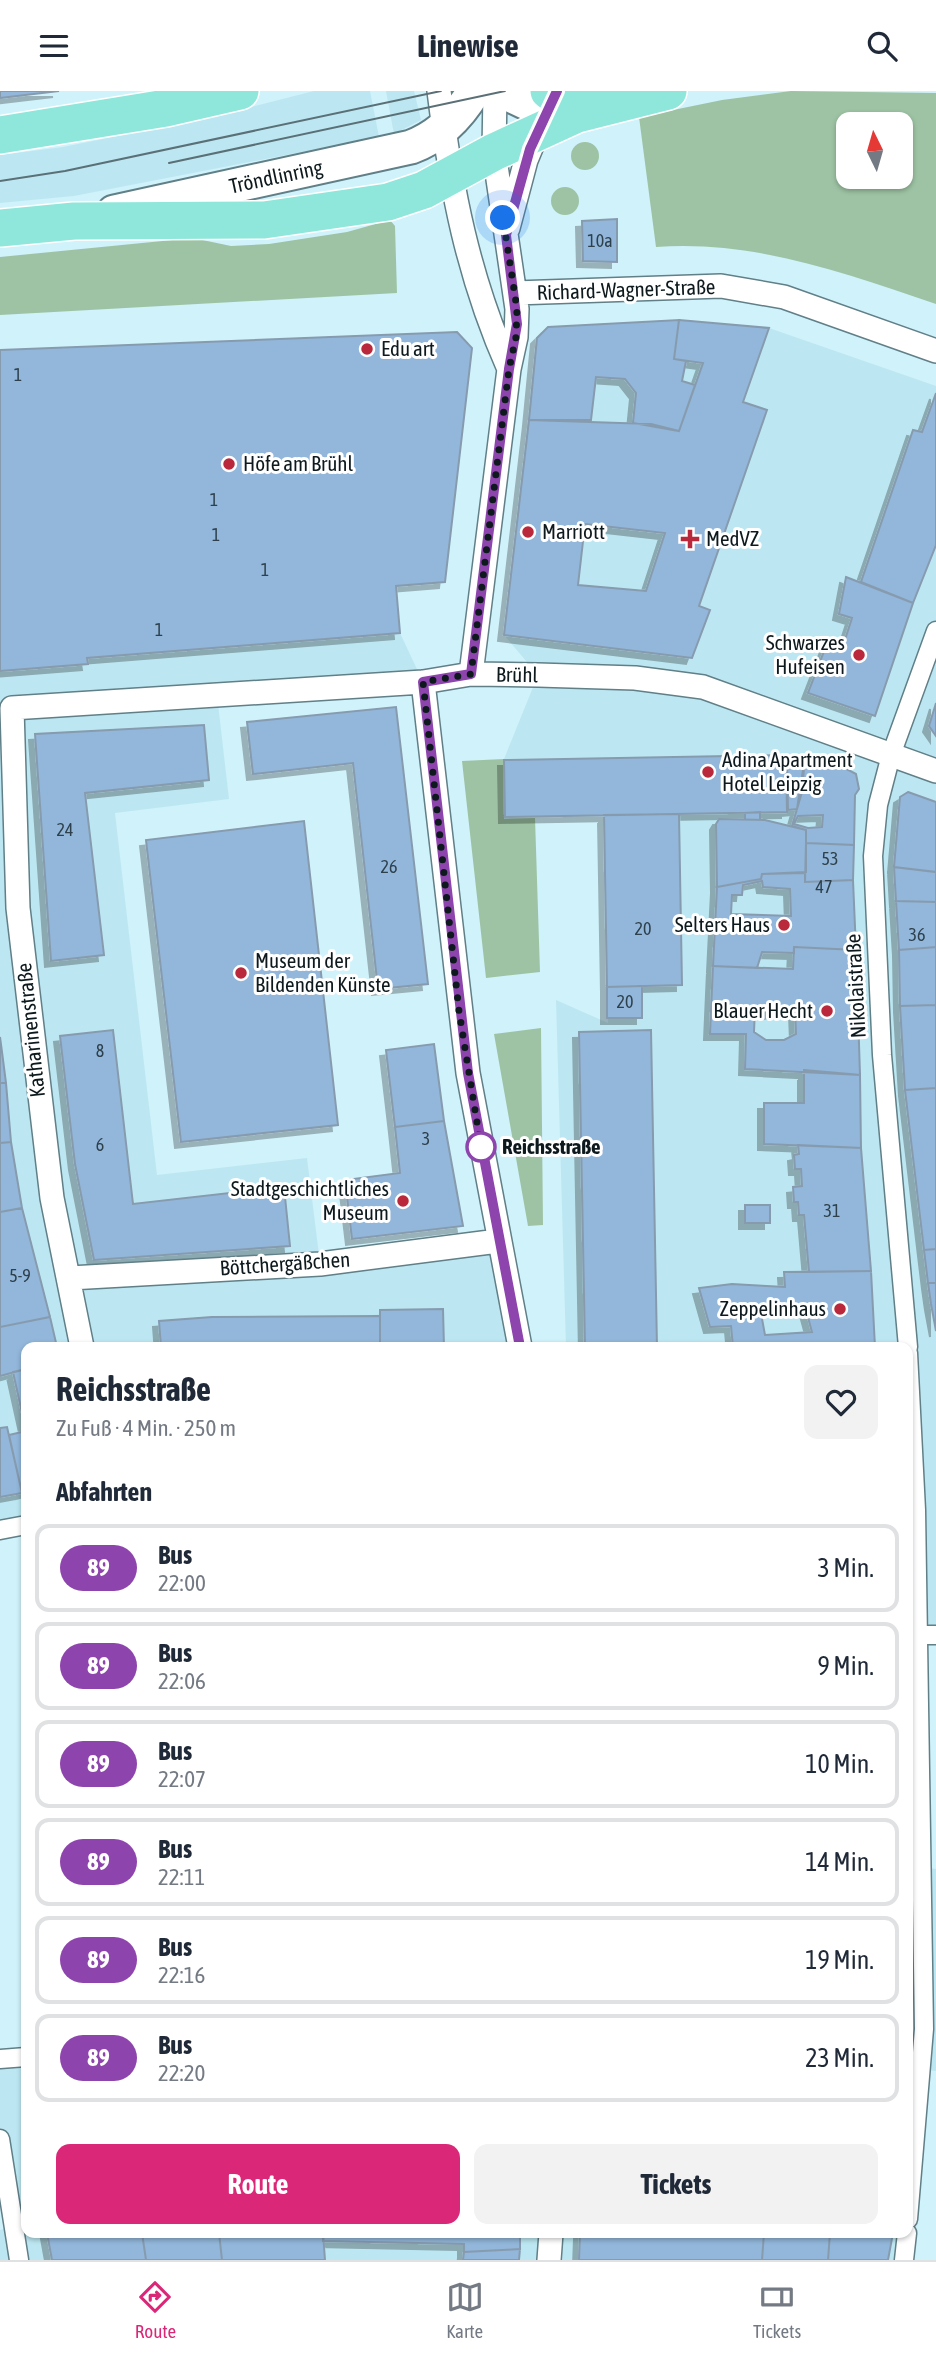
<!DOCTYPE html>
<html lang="de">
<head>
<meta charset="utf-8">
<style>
  :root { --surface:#fff; --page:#f2f2f3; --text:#1f2937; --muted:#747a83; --line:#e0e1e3; --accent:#db2777 }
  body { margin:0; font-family:"Asap Condensed",sans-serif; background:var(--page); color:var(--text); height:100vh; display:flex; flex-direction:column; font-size:26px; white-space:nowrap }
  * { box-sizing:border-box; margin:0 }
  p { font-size:23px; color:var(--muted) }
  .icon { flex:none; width:38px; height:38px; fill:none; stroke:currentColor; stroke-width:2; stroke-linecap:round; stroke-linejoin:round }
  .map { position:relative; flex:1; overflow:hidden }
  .details { position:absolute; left:21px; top:1251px; width:892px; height:896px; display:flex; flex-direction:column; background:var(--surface); border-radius:14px; box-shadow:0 2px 5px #0004 }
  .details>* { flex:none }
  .badge { padding:0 14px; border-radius:23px; font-size:24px; line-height:46px }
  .needle { width:46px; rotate:355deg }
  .fabs { position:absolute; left:836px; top:21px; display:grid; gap:14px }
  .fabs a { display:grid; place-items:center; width:77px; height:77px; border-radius:14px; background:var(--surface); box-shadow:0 2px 5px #0004; font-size:35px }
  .you { position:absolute; width:35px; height:35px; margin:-18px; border:5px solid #fff; border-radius:50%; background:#1a73e8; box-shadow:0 0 0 10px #1a73e833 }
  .map>.badge { position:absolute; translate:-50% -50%; box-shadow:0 0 0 4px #fff }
  h2 { padding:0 35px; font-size:26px; line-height:63px }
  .round { display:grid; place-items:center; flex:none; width:74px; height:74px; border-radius:14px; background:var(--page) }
  .headline { display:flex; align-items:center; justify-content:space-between; height:119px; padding:0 35px }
  h1 { font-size:33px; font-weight:700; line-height:52px }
  .cta { display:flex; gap:14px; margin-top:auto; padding:14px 35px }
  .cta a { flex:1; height:80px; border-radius:14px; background:var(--accent); color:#fff; font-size:28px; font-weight:700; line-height:80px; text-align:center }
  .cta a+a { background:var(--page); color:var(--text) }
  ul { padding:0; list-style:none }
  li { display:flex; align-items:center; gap:21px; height:88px; margin:0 14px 10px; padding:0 21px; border:4px solid var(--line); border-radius:14px }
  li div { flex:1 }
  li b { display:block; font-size:26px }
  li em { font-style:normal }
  li .badge { min-width:77px; font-weight:700; text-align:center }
  header { display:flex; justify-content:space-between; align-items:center; height:91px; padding:0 35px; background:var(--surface); font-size:32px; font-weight:700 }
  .tabs { display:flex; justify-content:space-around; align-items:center; height:98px; border-top:2px solid var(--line); background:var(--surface); font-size:19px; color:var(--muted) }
  .tabs a { display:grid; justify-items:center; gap:4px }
  .tabs .selected { color:var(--accent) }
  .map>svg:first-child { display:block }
  .built { fill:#bce7f2 }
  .green { fill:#9ec3a4; fill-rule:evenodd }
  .building { fill:#92b7da; stroke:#879baf; stroke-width:2; fill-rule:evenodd; filter:url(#shadow) }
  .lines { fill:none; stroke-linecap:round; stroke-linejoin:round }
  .pedestrian-casing { stroke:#607f87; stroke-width:21 }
  .minor-casing { stroke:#607f87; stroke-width:26 }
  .secondary-casing { stroke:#607f87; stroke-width:37 }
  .primary-casing { stroke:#fff; stroke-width:40 }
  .pedestrian { stroke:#fff; stroke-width:18 }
  .minor { stroke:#fff; stroke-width:23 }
  .secondary { stroke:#fff; stroke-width:33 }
  .primary { stroke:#8fe7db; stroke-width:37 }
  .tram { stroke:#5b7076; stroke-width:2 }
  .line-casing { stroke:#fff; stroke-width:16 }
  .line { stroke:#8e44ad; stroke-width:10 }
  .walk { stroke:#0d191d; stroke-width:7; stroke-dasharray:0 12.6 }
  .poi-dot { fill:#b9283b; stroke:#fff; stroke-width:2.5 }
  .stop-dot { fill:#fff; stroke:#8e44ad; stroke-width:3.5 }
  .labels { text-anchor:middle; stroke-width:6; stroke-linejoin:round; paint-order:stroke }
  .number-label { font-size:18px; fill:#2e404c }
  .street-label { font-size:21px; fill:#0d191d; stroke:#fff }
  .poi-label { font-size:21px; fill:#0d191d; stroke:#fff; text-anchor:start }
  .stop-label { font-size:21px; font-weight:bold; fill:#0d191d; stroke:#fff; text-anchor:start }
</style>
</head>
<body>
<header><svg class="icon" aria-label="menu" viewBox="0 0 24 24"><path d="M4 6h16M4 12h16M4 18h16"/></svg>Linewise<svg class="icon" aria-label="search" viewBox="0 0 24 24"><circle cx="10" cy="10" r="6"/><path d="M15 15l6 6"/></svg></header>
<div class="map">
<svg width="936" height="2169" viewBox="0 0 936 2169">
  <defs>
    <filter id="shadow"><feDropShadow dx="-6" dy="6" stdDeviation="0" flood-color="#0004"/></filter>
  </defs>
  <rect width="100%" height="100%" fill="#d0f2fb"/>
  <path class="built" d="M314 0H370L379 46 74 105 0 112V64L63 56 207 27Z
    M386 0H414L421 29 394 43Z
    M679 229 769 237 936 295V1544H917L921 1776 936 1778V1980L922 1979 908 2128V1256H566L556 909 608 932 604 725 504 728V668L538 584 504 544 537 247Z
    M457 241 472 257 445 491 396 495 400 542 423 591 217 604 229 708 115 722 157 1084 307 1067 320 1172 498 1150 520 1256H26V1434L0 1439V259Z
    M26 1966V2142H907L904 2169H0V2139L13 2136 0 2048V1968Z"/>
  <path class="green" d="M791 0 936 2V213C844 182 755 149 656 156L639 26 722 9ZM849 33H901V86H849Z
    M571 65a14 14 0 1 1 28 0a14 14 0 1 1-28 0Z
    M551 110a14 14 0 1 1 28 0a14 14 0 1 1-28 0Z
    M390 129 395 135 397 202 0 224V166L193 147 231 155 269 153 347 141Z
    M504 668V728L535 727 540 881 486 887 462 670Z
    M541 937 543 1134 528 1135 494 943Z"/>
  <path class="building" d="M0 0H59L0 7Z
    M617 128V171L583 170 582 130Z
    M679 229 769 237 743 311 767 319 699 515 710 519 692 567 504 544 529 329 651 333 679 340 703 272 674 268ZM585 433 665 442 646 500 578 494Z
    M679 229 674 268 686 270 682 290 695 294 679 340 633 332 636 302 625 288 596 286 591 329H529L537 247 548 236Z
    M457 241 472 257 445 491 396 495 400 542 87 567 88 573 0 580V259Z
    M936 302V454L913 512 861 491 913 339 922 341Z
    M846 486 913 512 875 625 808 602 828 550 843 555 852 527 839 523Z
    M936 612V645L929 635Z
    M396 616 428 893 378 898 353 672 253 683 247 631Z
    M204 634 209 689 85 702 104 864 51 870 35 643Z
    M786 664 787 721 505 726 504 669Z
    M805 666 836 677 841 675 856 683 859 698 855 704 854 754 806 752V739L792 735 802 701ZM823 724 822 736 808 737 794 733 798 725Z
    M805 666 797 718 788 719 787 667Z
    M908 701 936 711V781L894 776 900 706Z
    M760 721V729H745V722Z
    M679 723 682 894 607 896 604 724Z
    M719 728 765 729 806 739V781L762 783 761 788 717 796 716 733Z
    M304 730 338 1034 181 1051 146 749Z
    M806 752 854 754 853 789 805 791Z
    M894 776 936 781V811L896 810Z
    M805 782V791L853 789 856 859 794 856V862L762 861 757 877 713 875 717 796 761 788 762 783ZM762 790 763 796 790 798 791 825 731 823 732 804H742L743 794Z
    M896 810 936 811V856L899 859Z
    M794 856 856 859 860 984 745 978 746 943H710L713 875 793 878ZM755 917 769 922 795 918 796 943 784 949H766L754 941Z
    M936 856V914L900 915 899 859Z
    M642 895V927H607V896Z
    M936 914V997L905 999 900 915Z
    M113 939 133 1113 284 1096 290 1155 94 1169 75 1073 60 945Z
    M651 939 657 1256H585L579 941Z
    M0 946 2 961 6 992H0Z
    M434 953 444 1030 395 1036 386 959Z
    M804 979 860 984 861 1057 764 1053V1012H804Z
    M0 992H6L11 1051 0 1052Z
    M936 997V1158L924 1159 905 999Z
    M444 1030 463 1135 352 1148 345 1089 400 1082 395 1036Z
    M11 1051 22 1117 0 1121V1052Z
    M798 1054 861 1057 871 1180 809 1181 804 1124H799L798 1111H794L793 1096 802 1095 801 1078H795L794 1064 799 1063Z
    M745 1114H770V1132H745Z
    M22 1117 50 1226 0 1236V1121Z
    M936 1158V1192H928L924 1159Z
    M871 1180 875 1256H733L731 1235 710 1236 699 1197 732 1193 785 1196 784 1181ZM810 1214 806 1219 812 1241 765 1244 760 1217Z
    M928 1192H936V1240L931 1213Z
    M443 1218 444 1256H380V1219Z
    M380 1225V1256H161L159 1230 212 1226Z
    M50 1226 57 1256H26V1278L0 1285V1236Z
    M26 1278V1401L22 1402 9 1344 26 1340 13 1281Z
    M7 1336 22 1402 0 1406V1337Z
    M47 2142H142L146 2169H52Z
    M142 2142H219L222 2169H146Z
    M219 2142H323L325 2169H222Z
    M323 2142H520V2158L464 2161V2153L323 2150Z
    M580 2142H764L762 2169H579Z
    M764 2142H830L828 2169H762Z
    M830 2142H893L888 2169H828Z
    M520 2158 519 2169H463L464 2161Z"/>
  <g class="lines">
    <defs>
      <path id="pedestrian" d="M908 1256 882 964 873 765 878 714 891 664 936 540
        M908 1262 916 1419 924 1938 908 2128
        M0 1439 26 1434
        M916 1544H936
        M0 1968 26 1966
        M0 2048 19 2169
        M904 2169 907 2142"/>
      <path id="minor" d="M439 0C451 98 468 186 509 278
        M508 137 526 69 538 40
        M515 202 721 195 784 206 936 260
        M471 583 509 278 516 246 517 218 494 61 495 0
        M423 591 468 982 520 1256
        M70 1187 320 1173 498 1150
        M82 1256 52 1107 18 817 12 617 423 591 471 583 538 584 635 587 703 596 936 680
        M549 2169 551 2142"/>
      <path id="secondary" d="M502 0 529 13 583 18
        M114 121 411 56C438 46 459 25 474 0"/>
      <path id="primary" d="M549 0 574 12 603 16
        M0 44 166 17 240 0
        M0 137 74 130 264 129 388 111 424 99 494 61 577 23 668 0"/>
    </defs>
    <use href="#pedestrian" class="pedestrian-casing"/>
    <use href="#minor" class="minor-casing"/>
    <use href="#secondary" class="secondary-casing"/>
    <use href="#primary" class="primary-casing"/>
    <use href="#pedestrian" class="pedestrian"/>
    <use href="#minor" class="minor"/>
    <use href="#secondary" class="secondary"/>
    <use href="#primary" class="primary"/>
    <path class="tram" d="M169 72 505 0
      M0 90 65 80 441 0"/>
  </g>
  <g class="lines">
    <defs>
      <path id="line" d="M520 1256 468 982 423 591 471 583 509 278 517 233 506 144 530 58 557 0"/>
    </defs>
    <use href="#line" class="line-casing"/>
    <use href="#line" class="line"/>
    <path class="walk" d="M481 1056 459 920 423 591 471 583 509 278 516 246 517 218 503 127"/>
  </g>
  <g class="poi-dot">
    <circle cx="367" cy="258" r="7"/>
    <circle cx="229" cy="373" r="7"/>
    <circle cx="528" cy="441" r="7"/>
    <path d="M686.5 437.5h7v7h7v7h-7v7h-7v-7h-7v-7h7z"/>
    <circle cx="859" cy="564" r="7"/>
    <circle cx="708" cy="681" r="7"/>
    <circle cx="784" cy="834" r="7"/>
    <circle cx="241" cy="882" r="7"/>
    <circle cx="827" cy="920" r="7"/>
    <circle cx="403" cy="1110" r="7"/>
    <circle cx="840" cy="1218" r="7"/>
  </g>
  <circle class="stop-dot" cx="481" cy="1056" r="14"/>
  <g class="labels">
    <g class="number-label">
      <text x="600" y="156">10a</text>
      <text x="18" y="290">1</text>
      <text x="214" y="415">1</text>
      <text x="216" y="450">1</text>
      <text x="265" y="485">1</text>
      <text x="159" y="545">1</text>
      <text x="65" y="745">24</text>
      <text x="830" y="774">53</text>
      <text x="389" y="782">26</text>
      <text x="824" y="802">47</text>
      <text x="643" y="844">20</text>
      <text x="917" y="850">36</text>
      <text x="625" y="917">20</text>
      <text x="100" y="966">8</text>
      <text x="426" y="1054">3</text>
      <text x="100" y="1060">6</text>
      <text x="832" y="1126">31</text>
      <text x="20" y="1191">5-9</text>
    </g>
    <g class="street-label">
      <text transform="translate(276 86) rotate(-12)" y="7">Tröndlinring</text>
      <text transform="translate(626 199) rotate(-2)" y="7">Richard-Wagner-Straße</text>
      <text transform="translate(517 584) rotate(1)" y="7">Brühl</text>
      <text transform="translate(856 895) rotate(-93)" y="7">Nikolaistraße</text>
      <text transform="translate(31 939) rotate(-96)" y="7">Katharinenstraße</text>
      <text transform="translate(285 1173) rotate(-4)" y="7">Böttchergäßchen</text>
    </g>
    <g class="poi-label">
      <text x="381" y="265">Edu art</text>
      <text x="243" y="380">Höfe am Brühl</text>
      <text x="542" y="448">Marriott</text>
      <text x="706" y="455">MedVZ</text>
      <text x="845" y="559" text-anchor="end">Schwarzes<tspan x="845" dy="24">Hufeisen</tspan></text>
      <text x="722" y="676">Adina Apartment<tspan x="722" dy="24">Hotel Leipzig</tspan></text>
      <text x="770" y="841" text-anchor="end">Selters Haus</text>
      <text x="255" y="877">Museum der<tspan x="255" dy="24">Bildenden Künste</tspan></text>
      <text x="813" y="927" text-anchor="end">Blauer Hecht</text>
      <text x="389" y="1105" text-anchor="end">Stadtgeschichtliches<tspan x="389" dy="24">Museum</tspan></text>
      <text x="826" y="1225" text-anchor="end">Zeppelinhaus</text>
    </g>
    <g class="stop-label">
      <text x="502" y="1063">Reichsstraße</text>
    </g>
  </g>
</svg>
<div class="fabs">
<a><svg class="needle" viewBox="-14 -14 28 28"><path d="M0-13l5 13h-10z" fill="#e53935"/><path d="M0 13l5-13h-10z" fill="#747a83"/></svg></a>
</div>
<div class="you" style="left:503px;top:127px"></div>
<section class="details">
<div class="headline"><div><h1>Reichsstraße</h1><p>Zu Fuß · 4 Min. · 250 m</p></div><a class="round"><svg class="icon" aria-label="heart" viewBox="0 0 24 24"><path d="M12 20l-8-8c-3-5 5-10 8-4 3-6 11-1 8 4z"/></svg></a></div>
<h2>Abfahrten</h2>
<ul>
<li><span class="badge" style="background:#8e44ad;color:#fff">89</span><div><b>Bus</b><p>22:00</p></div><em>3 Min.</em></li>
<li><span class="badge" style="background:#8e44ad;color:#fff">89</span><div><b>Bus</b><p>22:06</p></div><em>9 Min.</em></li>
<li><span class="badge" style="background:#8e44ad;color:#fff">89</span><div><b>Bus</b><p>22:07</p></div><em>10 Min.</em></li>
<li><span class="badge" style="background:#8e44ad;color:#fff">89</span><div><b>Bus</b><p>22:11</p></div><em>14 Min.</em></li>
<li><span class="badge" style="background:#8e44ad;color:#fff">89</span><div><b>Bus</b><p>22:16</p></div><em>19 Min.</em></li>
<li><span class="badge" style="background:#8e44ad;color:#fff">89</span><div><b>Bus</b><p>22:20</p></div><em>23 Min.</em></li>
</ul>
<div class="cta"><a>Route</a><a>Tickets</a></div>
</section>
</div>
<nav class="tabs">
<a class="selected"><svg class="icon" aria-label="directions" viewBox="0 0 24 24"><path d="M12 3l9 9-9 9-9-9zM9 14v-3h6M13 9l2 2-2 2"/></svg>Route</a>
<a><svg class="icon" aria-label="map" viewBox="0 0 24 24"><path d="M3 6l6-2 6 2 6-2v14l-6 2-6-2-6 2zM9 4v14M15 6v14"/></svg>Karte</a>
<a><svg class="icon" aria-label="tickets" viewBox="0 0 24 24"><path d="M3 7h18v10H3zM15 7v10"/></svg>Tickets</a>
</nav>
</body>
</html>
